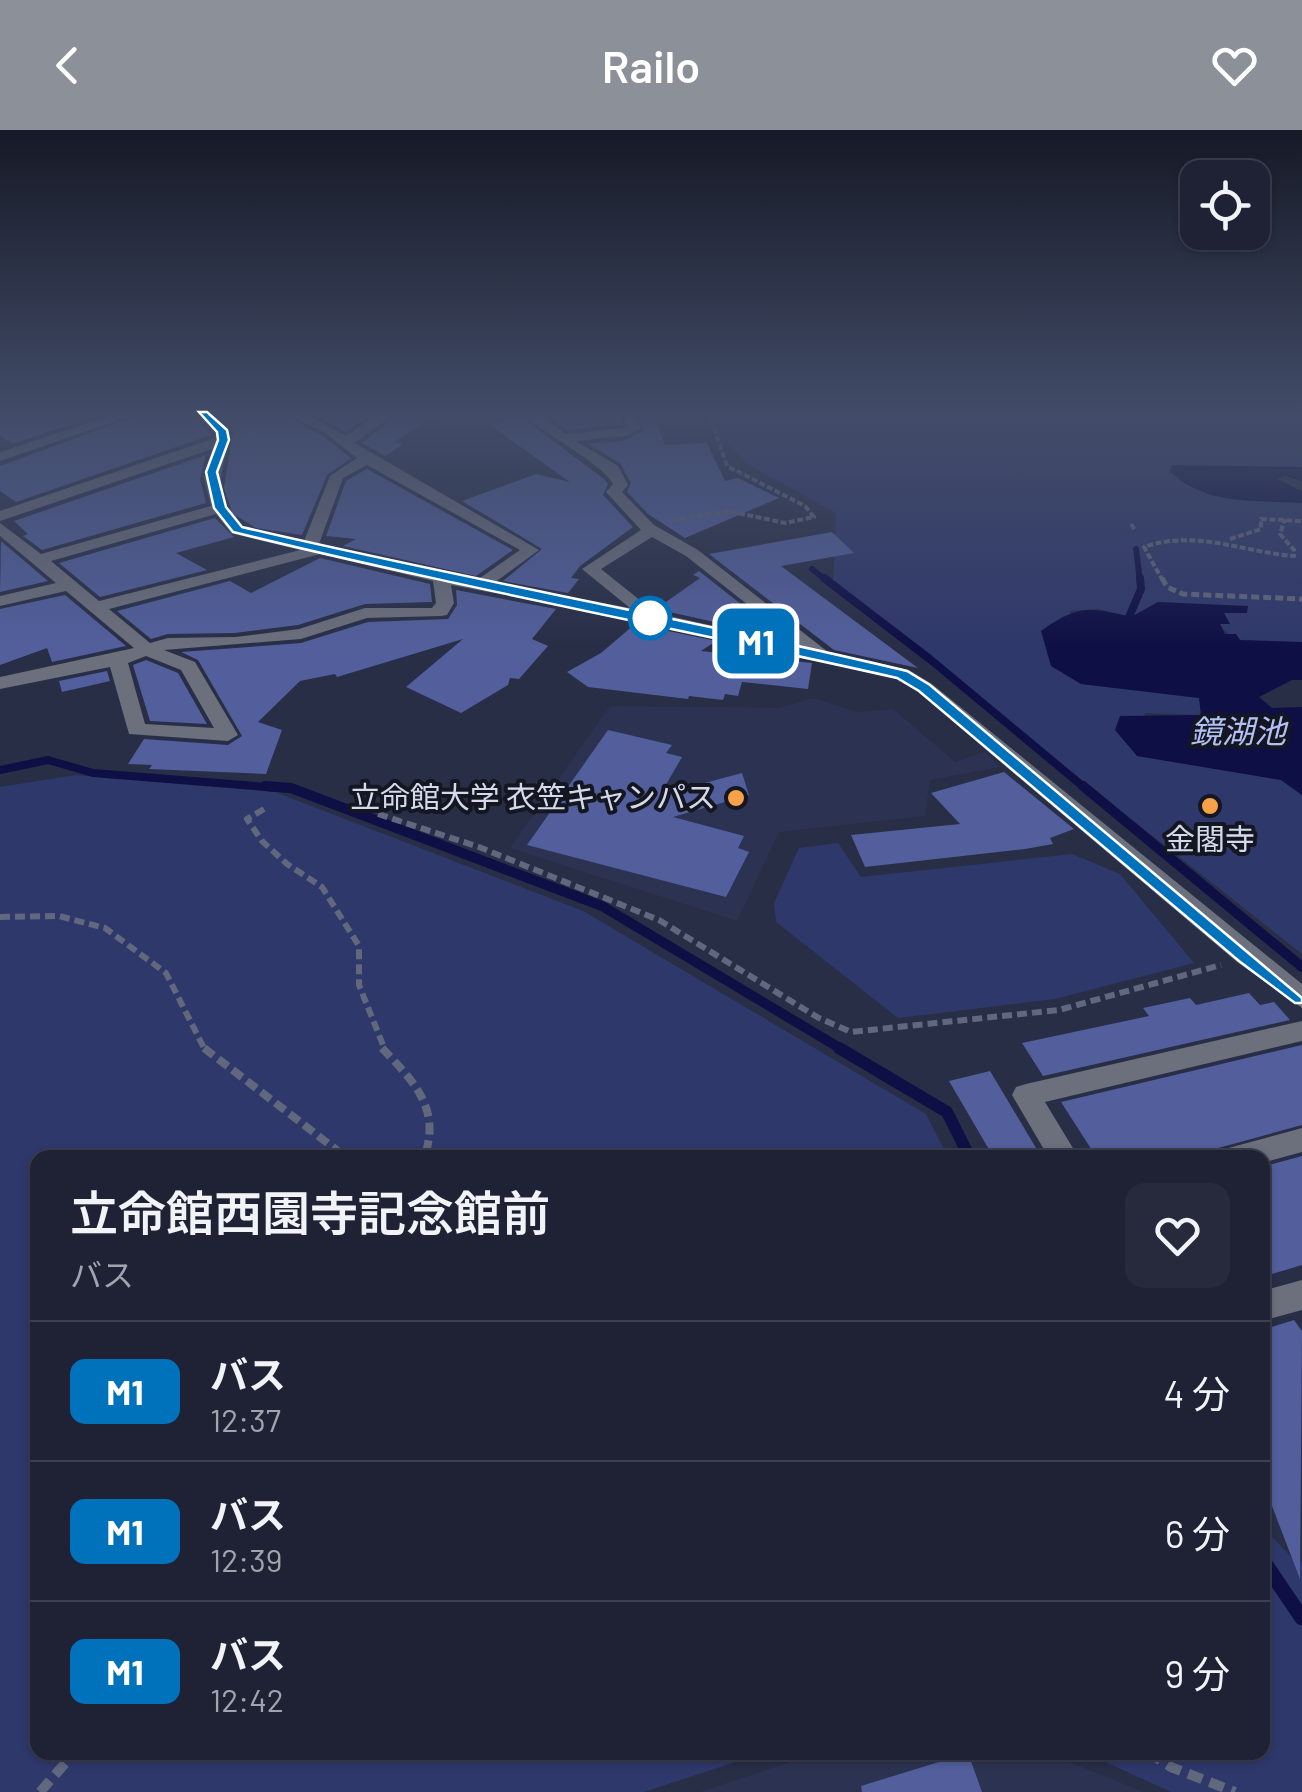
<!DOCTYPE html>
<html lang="ja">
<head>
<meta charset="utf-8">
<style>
  :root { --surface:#1e2234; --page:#262a3c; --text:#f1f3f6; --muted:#a1a4ac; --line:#3c3f4f; --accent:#8c9099 }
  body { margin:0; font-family:Barlow,"Noto Sans JP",sans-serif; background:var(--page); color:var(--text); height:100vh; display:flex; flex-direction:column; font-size:38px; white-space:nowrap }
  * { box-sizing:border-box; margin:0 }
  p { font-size:32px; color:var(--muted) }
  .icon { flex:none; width:55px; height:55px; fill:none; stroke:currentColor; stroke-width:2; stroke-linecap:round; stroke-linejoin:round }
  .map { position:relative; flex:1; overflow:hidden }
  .details { position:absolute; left:30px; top:1020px; width:1240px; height:610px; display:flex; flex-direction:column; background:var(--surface); border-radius:20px; box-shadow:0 2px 8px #0004,0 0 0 2px var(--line) }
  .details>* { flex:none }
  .badge { padding:0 20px; border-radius:15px; font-size:35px; line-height:65px }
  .controls { position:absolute; left:1180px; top:30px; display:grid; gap:20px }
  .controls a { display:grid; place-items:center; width:90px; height:90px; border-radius:20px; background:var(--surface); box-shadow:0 2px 8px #0004,0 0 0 2px var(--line); font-size:50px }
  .map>.badge { position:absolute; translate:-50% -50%; box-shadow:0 0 0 5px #fff }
  .round { display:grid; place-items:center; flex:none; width:105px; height:105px; border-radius:20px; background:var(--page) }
  .head { display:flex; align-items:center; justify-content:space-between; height:170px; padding:0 40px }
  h1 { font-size:48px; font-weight:600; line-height:75px }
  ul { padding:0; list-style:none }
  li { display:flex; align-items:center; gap:30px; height:140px; padding:0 40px; border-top:2px solid var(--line) }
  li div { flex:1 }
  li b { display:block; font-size:38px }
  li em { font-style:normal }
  li .badge { min-width:110px; font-weight:700; text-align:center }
  header { display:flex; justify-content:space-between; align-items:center; height:130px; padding:0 40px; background:var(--accent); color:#fff; font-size:45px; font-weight:600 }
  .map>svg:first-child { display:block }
  .built { fill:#2c3352 }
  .green { fill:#2f386b }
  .water { fill:#0e0f45 }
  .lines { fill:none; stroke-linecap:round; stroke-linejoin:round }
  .stream-far4 { stroke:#0e0f45; stroke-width:6 }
  .stream-far3 { stroke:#0e0f45; stroke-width:8 }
  .stream-far2 { stroke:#0e0f45; stroke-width:10 }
  .stream-far1 { stroke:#0e0f45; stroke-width:12 }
  .stream { stroke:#0e0f45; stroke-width:15 }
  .building { fill:#525f9c }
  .path-far4 { stroke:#61677c; stroke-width:4; stroke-dasharray:6 2.5; stroke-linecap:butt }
  .path-far3 { stroke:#61677c; stroke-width:5; stroke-dasharray:8 4; stroke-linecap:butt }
  .path-far2 { stroke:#61677c; stroke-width:6; stroke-dasharray:10 5; stroke-linecap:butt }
  .path-far1 { stroke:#61677c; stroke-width:8; stroke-dasharray:12 6; stroke-linecap:butt }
  .path { stroke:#61677c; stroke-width:10; stroke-dasharray:15 8; stroke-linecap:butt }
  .minor { fill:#6c6f7c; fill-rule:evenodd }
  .line { fill:#0072bc; stroke:#fff; stroke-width:2.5 }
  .stop-dot { fill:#fff; stroke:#0072bc; stroke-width:5 }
  .poi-dot { fill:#f7a149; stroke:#141722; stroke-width:4 }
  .labels { text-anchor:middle; stroke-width:8; stroke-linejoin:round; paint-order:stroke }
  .poi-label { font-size:30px; fill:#d5daea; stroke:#141722; text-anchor:end }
  .water-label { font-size:32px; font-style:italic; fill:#b2c0f5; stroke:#141722 }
</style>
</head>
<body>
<header><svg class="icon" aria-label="back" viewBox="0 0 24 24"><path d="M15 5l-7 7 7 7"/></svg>Railo<svg class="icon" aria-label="heart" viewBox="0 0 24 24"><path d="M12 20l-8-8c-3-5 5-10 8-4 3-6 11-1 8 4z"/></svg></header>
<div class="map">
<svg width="1302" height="1662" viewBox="0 0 1302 1662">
  <rect width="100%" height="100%" fill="#282e46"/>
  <path class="built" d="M813 568 858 582 893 579 955 632 985 622 1001 637 930 650 925 686 779 702 737 791 510 718 610 576 779 578Z
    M820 1622 1047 1623 1144 1662H700Z"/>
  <path class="green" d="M695 284H1302V337L1172 336 1261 370 1302 373V512C1276 513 1233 519 1220 494H1229L1158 472 1131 487 1098 479 1070 481 1081 554 1199 568 1202 585 1145 583 1137 626 1281 650 1302 665V824L833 453 836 383 752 337Z
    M76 645 275 662 583 781 926 984 948 1027 38 1028V1622L763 1623 644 1662H0V657Z
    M838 713 861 747 1072 724 1120 744 1194 833 1055 869 898 888 776 792 774 773 799 718Z
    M1263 1397 1296 1432H1302V1662H1171L1086 1623 1262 1622Z"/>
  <path class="water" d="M1172 335 1302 337V351L1285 346 1277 349 1302 361V373C1254 370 1208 376 1170 342Z
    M1158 472 1248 476 1247 483H1224L1230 494H1220L1225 504H1236L1240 510 1302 512V550H1292L1259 567 1272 578 1302 577V665L1281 650 1137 626 1115 600 1120 586 1201 585 1199 568 1081 554 1051 536 1041 501C1078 475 1089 477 1131 487Z"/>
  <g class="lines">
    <path class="stream-far4" d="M1136 419 1140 451
      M812 439 827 451"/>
    <path class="stream-far3" d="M824 448 931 530 1086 659
      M1129 487 1141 459 1140 448
      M0 640 48 630 93 643 292 659"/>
    <path class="stream-far2" d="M265 656 291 658 602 776 843 920
      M1083 656 1302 837"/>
    <path class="stream-far1" d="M839 918 947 982 970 1028"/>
    <path class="stream" d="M1262 1429 1302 1488"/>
  </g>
  <path class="building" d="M0 284H103L12 314 0 305Z
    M141 284H192L211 305 16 372 0 361V336Z
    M217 284H283L323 306 351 328 327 345 302 405 256 398 232 383 224 358 233 301Z
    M314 284H371L346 302Z
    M398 284H439L394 312 403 314 385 326 362 313Z
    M546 284H622V294L567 300Z
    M638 284H653L665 315 707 313 725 351 738 348 779 368 685 408 648 384 627 362 631 353 620 333 588 314 626 310 643 301Z
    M521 287 604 349 608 354 603 365 633 397 580 436 571 448 579 449 568 463 503 451 542 419 462 371 536 344 570 352 490 295Z
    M206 325 200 349 206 373 42 420 23 406 28 404 14 391Z
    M367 339 513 420 476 446 343 416 356 409 326 406 346 351Z
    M215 388 234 407 176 423 207 440 100 467 59 433Z
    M832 402 854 423 781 436 918 538 834 520 709 424Z
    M1 411 48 451 0 462Z
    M320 428 430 454 432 472 365 474 298 495 235 503 168 504 151 509 117 481 230 451 251 463Z
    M699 441 756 486 737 497 656 479 700 448 693 445Z
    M456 460 556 479 532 509 548 516 519 549 510 548 508 555 461 583 406 557 463 509 337 547 335 544 300 551 258 592 282 600 266 644 149 639 152 635 128 634 144 609 228 615 242 606 198 530 181 522 301 513 368 492 448 489 457 475Z
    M65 465 126 516 52 532 47 518 0 535V479Z
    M635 494 716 511 701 521 812 533 808 559 742 552 738 566 725 564 723 570 689 566 688 569 588 557 567 542 601 523Z
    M146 530 178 543 207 594 150 591 133 535Z
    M107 541 110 551 62 562 59 551Z
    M608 600 672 615 666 623 682 627 660 665 742 643 749 665 673 687 744 706 738 718 749 722 726 767 527 715Z
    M1004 642 1074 699 1050 708 1053 714 1025 719 865 737 851 705 960 694 931 663Z
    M1249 863 1260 875 1274 872 1290 890 1043 946 1022 913 1149 886 1143 878 1190 868 1196 875Z
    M1302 915V995L1182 1028H1097L1061 972Z
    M990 941 1042 1028H994L949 951Z
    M1302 1026V1135L1262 1147V1037Z
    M1294 1190 1302 1201 1300 1449 1272 1376H1262V1200Z
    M968 1623 982 1662H862L861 1656Z"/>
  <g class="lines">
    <path class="path-far4" d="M672 390 728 381 785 393 814 387 805 376 727 336 709 284
      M1131 394 1135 400
      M1230 409 1261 399V389L1302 391
      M1163 451 1144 417C1196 399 1242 422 1294 426V420L1280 404 1285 389"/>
    <path class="path-far3" d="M1162 448 1167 457 1183 464 1302 469"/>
    <path class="path-far2" d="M264 679 247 689 262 711 287 734 322 757 359 816V855L385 920
      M378 684 479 717 659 790 817 887 851 902 1059 880 1221 835
      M0 787 59 786 105 798 166 843 205 920"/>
    <path class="path-far1" d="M204 918 347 1028
      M382 918C413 951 442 978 424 1028"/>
    <path class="path" d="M1148 1622 1171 1637 1235 1662
      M40 1662 75 1622"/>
    <path class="minor" d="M116 284H137L0 331V322Z
      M196 284H211C217 289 226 294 229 301 235 315 199 370 241 396 257 405 286 407 304 411L330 346 357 328 325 303 287 284H306L346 306 378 284H394L355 313 539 420 494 453 630 478 582 439 641 400 606 362 613 354C603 334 544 304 523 284H539L566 304 623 298 626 296 625 286H635L641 298 626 306 576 311 618 336 628 355 622 362 654 395 698 420 828 522 909 540 932 554 1302 854V878L1237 832 918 562 896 548 653 493 451 455 454 473 447 485 441 486 367 488 301 509 164 520 195 532 238 605 228 611 129 604 110 537 0 559V547L134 518 66 461 0 476V466L56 453 0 406V393L41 424 211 376 204 348 212 319 0 391V381L215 308V301ZM367 335 520 420 477 450 319 414 343 348ZM216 384 231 403 300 420 99 471 51 431ZM652 407 686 426 799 515 656 483 601 439ZM320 424 433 451 436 473 432 478H365L299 499 235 507 168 508 150 513 109 479ZM146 526 181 540 214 598 145 594 128 533Z
      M1302 891V911L1045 972 1079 1028H1049L1012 965 1016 957 1026 954Z
      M1302 998V1022L1262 1033V1028H1221L1225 1019Z
      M1302 1150V1180L1262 1191V1161Z"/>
  </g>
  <linearGradient id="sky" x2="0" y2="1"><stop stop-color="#161926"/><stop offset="0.55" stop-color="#424c68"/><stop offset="1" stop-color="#424c68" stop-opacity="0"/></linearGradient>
  <rect width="1302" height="517" fill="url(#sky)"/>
  <path class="line" d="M199 282H207L227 300 229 310 217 342 226 377 242 397C463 449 687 488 907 541L930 555 1302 868V873H1295L1239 831 919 561 897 548C676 498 453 456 233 402L214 378 206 342 218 310 217 302Z"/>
  <circle class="stop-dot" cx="650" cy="488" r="20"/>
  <g class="poi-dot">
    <circle cx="736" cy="668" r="10"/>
    <circle cx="1210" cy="676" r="10"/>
  </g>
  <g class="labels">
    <g class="poi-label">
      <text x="716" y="678">立命館大学 衣笠キャンパス</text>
      <text x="1210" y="720" text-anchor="middle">金閣寺</text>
    </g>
    <g class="water-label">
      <text x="1238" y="613">鏡湖池</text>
    </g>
  </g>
</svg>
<div class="controls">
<a><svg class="icon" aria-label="locate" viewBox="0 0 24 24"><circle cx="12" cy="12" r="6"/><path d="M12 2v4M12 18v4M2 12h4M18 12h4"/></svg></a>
</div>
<b class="badge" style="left:756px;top:511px;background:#0072bc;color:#fff">M1</b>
<section class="details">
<div class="head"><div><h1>立命館西園寺記念館前</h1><p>バス</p></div><a class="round"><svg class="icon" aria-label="heart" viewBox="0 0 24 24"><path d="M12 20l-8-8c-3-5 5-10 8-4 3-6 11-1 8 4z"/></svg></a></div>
<ul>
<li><span class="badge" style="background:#0072bc;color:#fff">M1</span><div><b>バス</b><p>12:37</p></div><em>4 分</em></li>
<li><span class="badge" style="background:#0072bc;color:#fff">M1</span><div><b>バス</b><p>12:39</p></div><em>6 分</em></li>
<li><span class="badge" style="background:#0072bc;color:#fff">M1</span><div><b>バス</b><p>12:42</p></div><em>9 分</em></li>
</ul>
</section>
</div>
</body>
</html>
